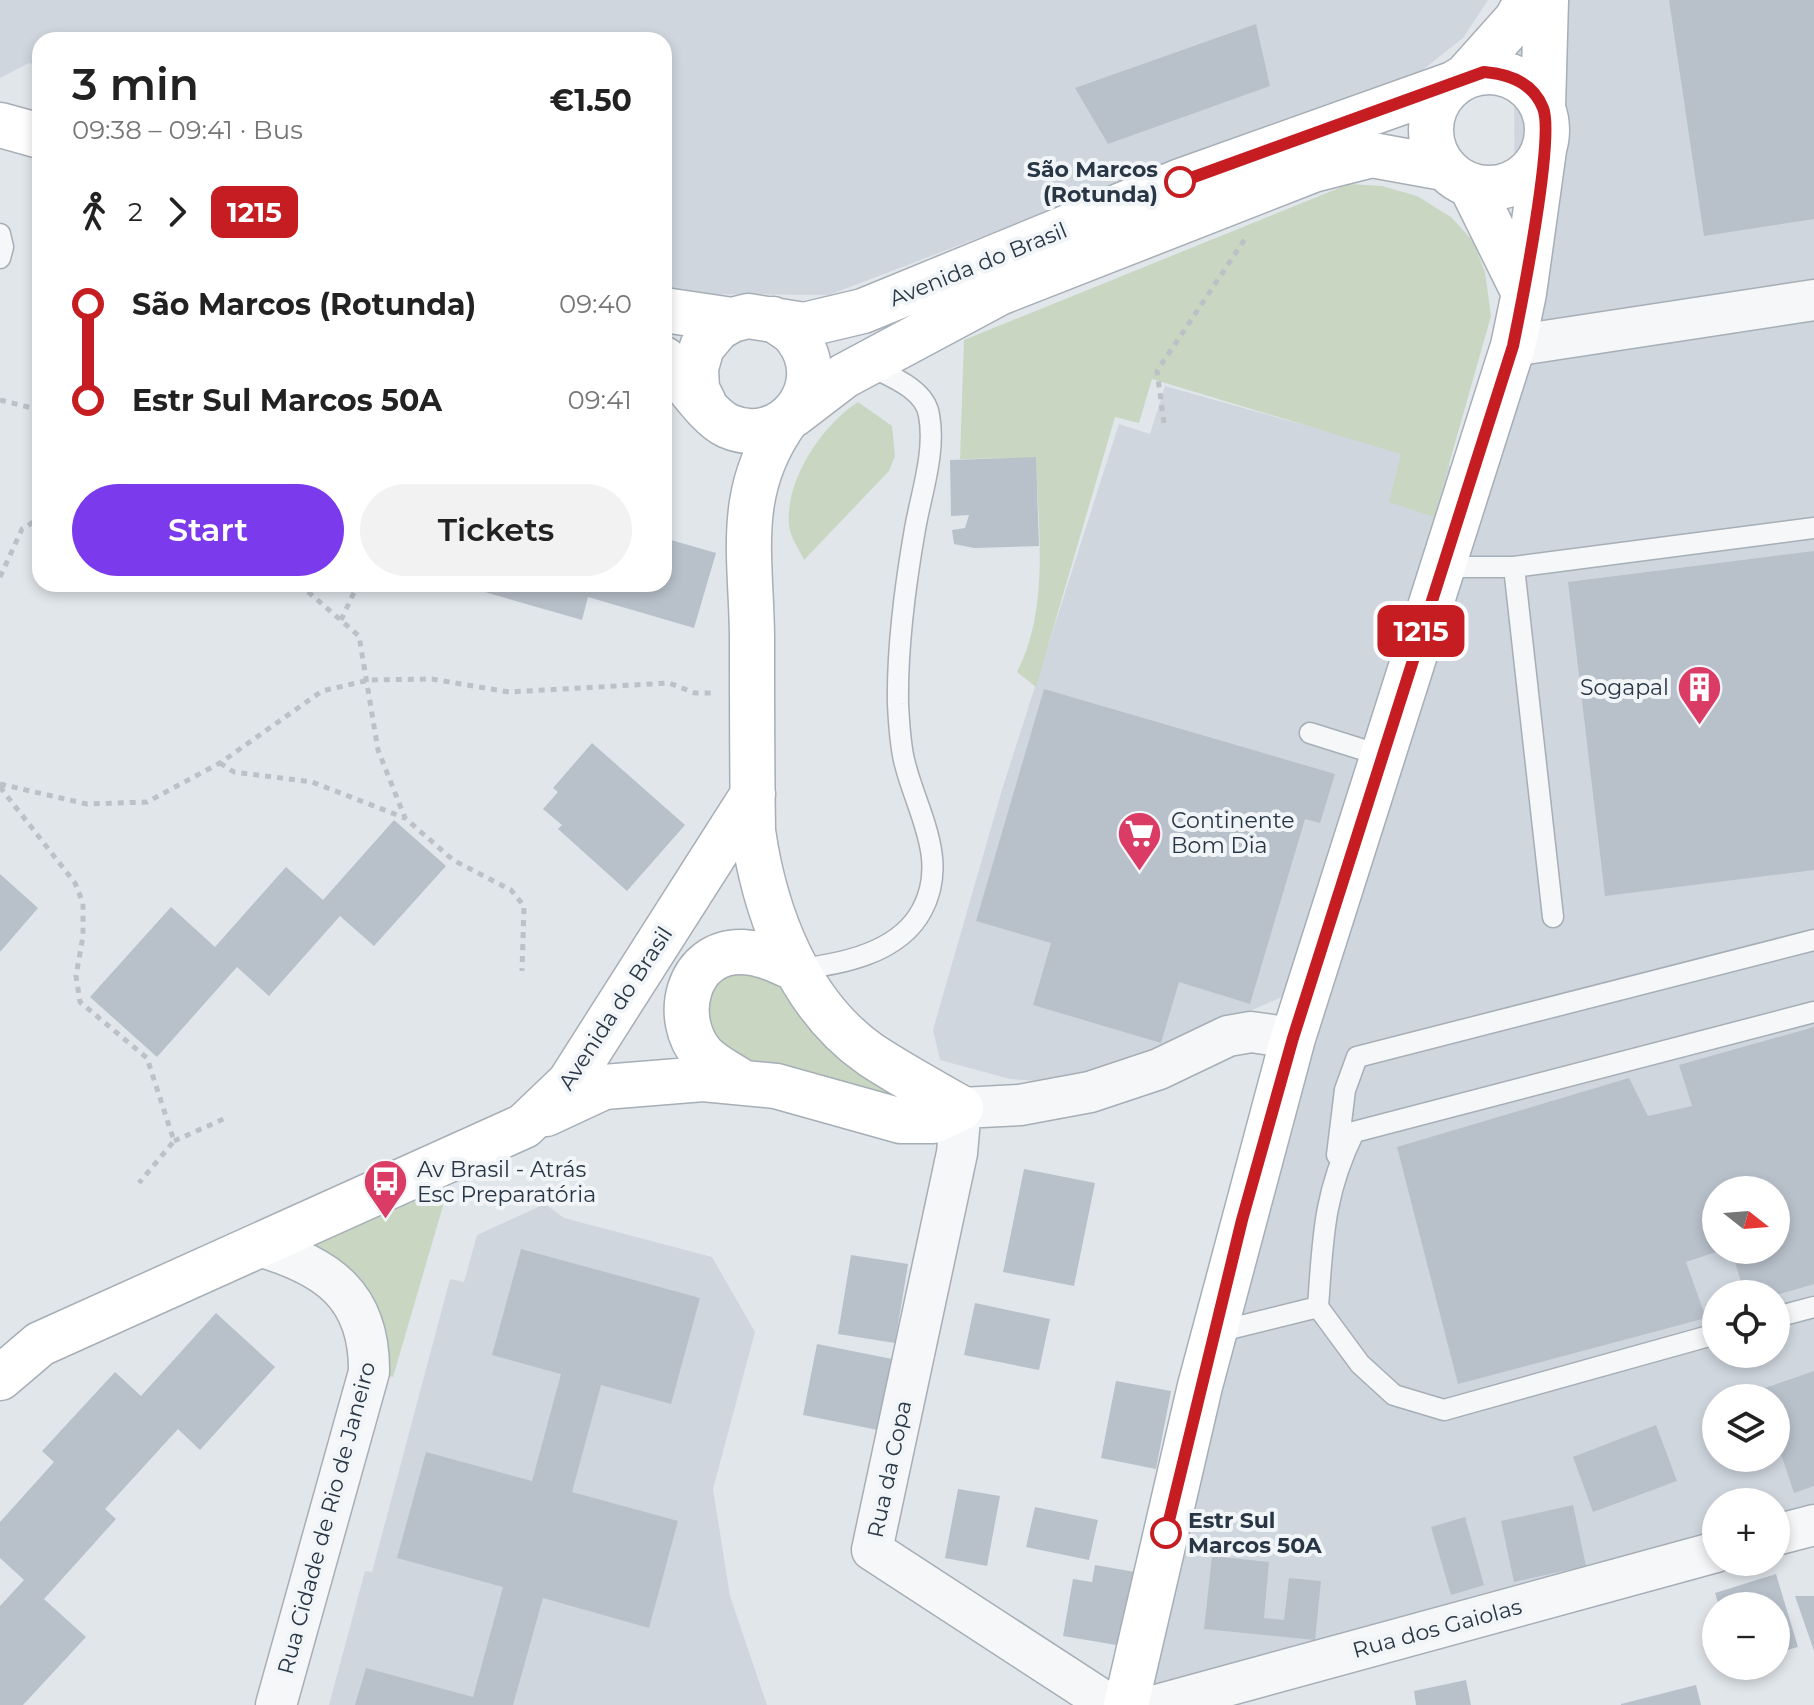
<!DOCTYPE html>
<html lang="en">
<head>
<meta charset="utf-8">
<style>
  :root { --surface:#fff; --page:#f2f2f2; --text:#222; --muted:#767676; --accent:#7c3aed }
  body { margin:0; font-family:Montserrat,sans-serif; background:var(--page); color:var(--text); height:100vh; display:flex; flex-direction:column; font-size:30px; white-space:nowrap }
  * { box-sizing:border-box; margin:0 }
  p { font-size:26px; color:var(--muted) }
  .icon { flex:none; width:44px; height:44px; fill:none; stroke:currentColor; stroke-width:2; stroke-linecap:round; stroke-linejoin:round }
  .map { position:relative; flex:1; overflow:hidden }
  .panel { position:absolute; left:32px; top:32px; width:640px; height:560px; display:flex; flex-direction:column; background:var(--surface); border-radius:24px; box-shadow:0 4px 12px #0003 }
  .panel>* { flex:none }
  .badge { padding:0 16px; border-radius:12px; font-size:28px; line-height:52px }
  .needle { width:52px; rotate:107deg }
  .buttons { position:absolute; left:1702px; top:1176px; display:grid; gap:16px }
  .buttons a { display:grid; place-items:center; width:88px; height:88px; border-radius:50%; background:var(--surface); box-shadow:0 4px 12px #0003; font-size:40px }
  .map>.badge { position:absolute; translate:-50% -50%; box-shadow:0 0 0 4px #fff }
  .legs { display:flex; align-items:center; gap:12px; height:88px; padding:0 40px; font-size:26px }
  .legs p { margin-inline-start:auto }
  .head { display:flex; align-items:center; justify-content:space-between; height:136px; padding:0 40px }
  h1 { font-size:44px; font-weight:600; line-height:60px }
  .action { display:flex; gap:16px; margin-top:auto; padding:16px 40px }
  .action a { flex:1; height:92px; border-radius:48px; background:var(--accent); color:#fff; font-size:32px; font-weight:600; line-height:92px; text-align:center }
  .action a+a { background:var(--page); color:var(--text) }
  ul { padding:0 40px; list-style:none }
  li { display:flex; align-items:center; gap:28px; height:96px; font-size:30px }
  li i { display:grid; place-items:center; width:12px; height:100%; margin:0 10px; background:currentColor }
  li i::after { content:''; width:20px; height:20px; margin:-10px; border:6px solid; border-radius:50%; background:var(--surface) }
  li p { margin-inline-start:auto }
  li:first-child i { background:linear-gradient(#0000 50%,currentColor 0) }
  li:last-child i { background:linear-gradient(currentColor 50%,#0000 0) }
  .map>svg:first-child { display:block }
  .built { fill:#cfd6de; fill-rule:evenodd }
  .green { fill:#c9d6c2 }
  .building { fill:#b8c0ca }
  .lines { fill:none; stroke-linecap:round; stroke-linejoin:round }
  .lane-casing { stroke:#a6aeb6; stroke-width:23 }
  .street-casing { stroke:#a6aeb6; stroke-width:43 }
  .secondary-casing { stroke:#a6aeb6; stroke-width:47 }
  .path { stroke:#bcc1c7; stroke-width:5; stroke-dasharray:6 6; stroke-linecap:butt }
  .lane { stroke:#f5f7f9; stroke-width:20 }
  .street { stroke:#f5f7f9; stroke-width:40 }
  .secondary { stroke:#fff; stroke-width:44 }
  .line-1-casing { stroke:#fff; stroke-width:18 }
  .line-1 { stroke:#c61d23; stroke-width:12 }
  .stop-1-dot { fill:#fff; stroke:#c61d23; stroke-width:4 }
  .labels { text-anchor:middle; stroke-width:8; stroke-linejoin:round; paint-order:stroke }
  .stop-label { font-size:22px; font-weight:bold; fill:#283645; stroke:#f1f5f8; text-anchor:end }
  .street-label { font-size:22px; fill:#283645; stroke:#f1f5f8 }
  .poi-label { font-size:22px; fill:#283645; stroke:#f1f5f8; text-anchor:start }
</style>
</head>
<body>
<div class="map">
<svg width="1814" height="1705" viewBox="0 0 1814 1705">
  <rect width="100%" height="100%" fill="#e1e6eb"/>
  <path class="built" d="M0 0H1488L1463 38 1420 72 1307 112 829 295 681 294 664 290V40H40V66L29 63 0 78Z
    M1514 0H1814V1511L1776 1522V1502H1716V1541L1143 1705 1286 1063 1515 411ZM1716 1190H1776V1250H1716ZM1716 1294H1776V1354H1716ZM1716 1398H1776V1458H1716Z
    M1165 386 1461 469 1317 909 1282 997 1176 1043 1054 1082 1010 1079 940 1060 933 1030 1001 793 1119 424 1150 434Z
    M545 1204 564 1218 712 1257 755 1332 713 1489 730 1596 767 1705H329L365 1571 372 1572 450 1279 464 1282 477 1235Z"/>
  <path class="green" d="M1349 184 1382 186 1417 196 1451 217 1473 241 1485 272 1491 316 1434 517 1389 502 1401 454 1152 379 1139 423 1115 417 1036 687 1017 672C1050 609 1038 527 1036 458L960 459 964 340Z
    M858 402 892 426 895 456 889 471 804 560C799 549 790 537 789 525 785 480 822 425 858 402Z
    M758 966 937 1105 852 1099 704 1047 701 982Z
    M457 1158 393 1377 369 1372 364 1323 259 1246Z"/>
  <path class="building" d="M1669 0H1814V219L1704 236Z
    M1256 24 1270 86 1108 144 1075 88Z
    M1036 457 1039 546 974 548 954 544 952 530 965 528 969 515 951 516 950 460Z
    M664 538 716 553 694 628 588 597 582 620 460 585 664 584Z
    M1814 551V870L1605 896 1568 582Z
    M1044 689 1335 774 1320 823 1305 819 1250 1004 1179 982 1161 1043 1033 1005 1051 943 976 921Z
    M592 743 685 825 627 891 558 829 562 825 543 809 558 792 553 788Z
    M394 820 446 866 374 946 340 916 269 996 237 967 157 1057 90 997 171 907 215 947 286 867 323 900Z
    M0 874 38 908 0 952Z
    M1814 1027V1284L1776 1295 1745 1294 1731 1250H1776V1190H1716V1252L1686 1262 1706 1318 1458 1384 1397 1147 1629 1078 1648 1116 1692 1106 1679 1065Z
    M1024 1169 1095 1183 1074 1286 1003 1272Z
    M521 1249 700 1298 671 1404 601 1385 572 1492 678 1521 649 1628 543 1598 513 1705H355L366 1668 473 1697 503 1587 397 1558 426 1452 532 1481 561 1374 492 1355Z
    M851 1255 908 1264 895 1343 838 1334Z
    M975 1303 1050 1319 1039 1370 964 1355Z
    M216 1313 275 1367 200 1450 178 1429 105 1509 116 1519 44 1599 86 1637 23 1705H0V1606L24 1580 0 1558V1522L54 1462 42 1451 115 1372 141 1396Z
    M817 1344 892 1359 878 1430 803 1415Z
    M1814 1371V1486L1794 1493 1776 1439V1398H1762L1759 1390Z
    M1116 1381 1171 1391 1156 1469 1101 1458Z
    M1656 1425 1677 1481 1593 1512 1573 1457Z
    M958 1489 1000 1496 987 1566 945 1558Z
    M1573 1505 1586 1566 1514 1582 1501 1521Z
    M1035 1507 1098 1520 1089 1560 1026 1547Z
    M1465 1517 1484 1585 1451 1595 1431 1527Z
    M1212 1556 1269 1562 1264 1618 1284 1620 1289 1578 1321 1581 1315 1640 1204 1629Z
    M1095 1565 1135 1572 1122 1646 1063 1636 1073 1579 1092 1582Z
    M1776 1574 1798 1647 1776 1653V1606H1719L1715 1593Z
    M1795 1596H1814V1651Z
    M1466 1680 1471 1705H1416L1414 1691Z
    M1696 1685 1701 1705H1621V1704Z"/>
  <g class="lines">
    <defs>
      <path id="lane" d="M0 234 3 247 0 258
        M1442 567H1514L1814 528
        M1514 567 1553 917
        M1310 733 1383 756
        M796 969C839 965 899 954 922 910 949 860 917 812 905 764 900 746 899 723 898 704 897 646 905 586 915 529 921 494 936 452 929 415 925 388 887 375 866 364
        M1337 1155 1345 1090 1357 1057 1814 940
        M1776 1317 1814 1307
        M1213 1333 1318 1307
        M1716 1334 1444 1410 1394 1395 1360 1364 1318 1307C1323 1239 1323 1195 1354 1132L1814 1012"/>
      <path id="street" d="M1513 346 1814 300
        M259 1246C327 1266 370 1295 369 1372L276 1705
        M1776 1535 1814 1525
        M1110 1705 872 1550 957 1153 961 1108 1020 1105 1090 1092 1159 1069 1228 1036 1251 1032 1293 1038
        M1157 1705 1716 1552"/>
      <path id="secondary" d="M1431 130a58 58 0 1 1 116 0a58 58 0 1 1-116 0Z
        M1466 76 1516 20 1527 0
        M1543 107 1546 0
        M0 125 40 136
        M1471 186 1524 293
        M664 310 732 320
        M664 359C683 377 706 416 728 426 783 450 833 386 797 338 792 330 781 325 773 319
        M704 403 697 389 696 368 702 347 718 328 732 320 748 316 804 325 863 311 1178 182 1450 85
        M793 415 844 376 999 293 1313 170 1372 155 1444 168
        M787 419C735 491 751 554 752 636 752 701 752 766 753 831 765 914 799 1005 871 1055 900 1074 931 1091 961 1108
        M739 1080C727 1072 712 1065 703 1055 671 1018 687 950 743 952 763 953 778 961 796 969
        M546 1114 604 1087 703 1079 776 1086 901 1121H933L961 1108
        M0 1378 40 1344 524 1126 569 1083 753 794
        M1126 1705 1200 1386 1293 1038 1513 346 1524 293 1544 150"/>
    </defs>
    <use href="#lane" class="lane-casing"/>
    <use href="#street" class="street-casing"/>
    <use href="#secondary" class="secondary-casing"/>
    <path class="path" d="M0 400 40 410
      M1164 423 1157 371 1245 239
      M0 577 22 529 40 518
      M299 584 359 636 378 750 405 818 453 860 511 890 524 906 522 971
      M341 620 358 584
      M220 763 234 772 312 782 405 818
      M0 784 87 804 147 802 220 763 322 691 369 680 432 679 509 692 669 683 695 693H715
      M0 787 75 883 83 903V936L76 976 80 1002 147 1058 174 1141 139 1183
      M174 1141 228 1117"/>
    <use href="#lane" class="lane"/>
    <use href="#street" class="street"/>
    <use href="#secondary" class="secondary"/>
  </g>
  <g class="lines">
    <defs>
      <path id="line-1" d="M1166 1533 1242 1220 1293 1038 1513 346C1521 307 1555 137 1543 108 1533 83 1510 74 1484 72L1180 182"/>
    </defs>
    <use href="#line-1" class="line-1-casing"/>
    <use href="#line-1" class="line-1"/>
  </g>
  <defs>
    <symbol id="building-pin" viewBox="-11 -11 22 30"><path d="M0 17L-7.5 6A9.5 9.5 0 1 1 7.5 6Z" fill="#da3c66" stroke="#f1f5f8"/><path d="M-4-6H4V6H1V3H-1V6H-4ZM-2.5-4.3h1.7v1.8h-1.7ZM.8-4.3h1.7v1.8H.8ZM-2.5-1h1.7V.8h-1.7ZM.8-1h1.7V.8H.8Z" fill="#fff"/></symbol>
    <symbol id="supermarket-pin" viewBox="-11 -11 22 30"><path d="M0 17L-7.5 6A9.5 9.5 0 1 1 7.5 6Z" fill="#da3c66" stroke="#f1f5f8"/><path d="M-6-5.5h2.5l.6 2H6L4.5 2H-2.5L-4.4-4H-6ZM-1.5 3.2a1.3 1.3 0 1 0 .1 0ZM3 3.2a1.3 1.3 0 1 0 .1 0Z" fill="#fff"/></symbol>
    <symbol id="bus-pin" viewBox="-11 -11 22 30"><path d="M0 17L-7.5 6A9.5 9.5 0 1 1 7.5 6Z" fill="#da3c66" stroke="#f1f5f8"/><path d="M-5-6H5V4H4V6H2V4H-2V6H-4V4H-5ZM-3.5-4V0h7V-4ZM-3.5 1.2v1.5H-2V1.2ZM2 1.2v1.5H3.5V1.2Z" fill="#fff"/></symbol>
  </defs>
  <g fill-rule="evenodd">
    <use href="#building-pin" x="1674" y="662" width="51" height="69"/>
    <use href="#supermarket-pin" x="1114" y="808" width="51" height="69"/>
    <use href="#bus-pin" x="360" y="1156" width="51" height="69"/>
  </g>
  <g class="stop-1-dot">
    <circle cx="1180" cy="182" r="14"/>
    <circle cx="1166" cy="1533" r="14"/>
  </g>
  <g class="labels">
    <g class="stop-label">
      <text x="1158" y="177">São Marcos<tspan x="1158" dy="25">(Rotunda)</tspan></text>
      <text x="1188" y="1528" text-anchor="start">Estr Sul<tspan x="1188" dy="25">Marcos 50A</tspan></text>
    </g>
    <g class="street-label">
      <text transform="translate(978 264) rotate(-22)" y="8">Avenida do Brasil</text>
      <text transform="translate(615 1008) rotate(-57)" y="8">Avenida do Brasil</text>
      <text transform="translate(889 1469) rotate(-78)" y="8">Rua da Copa</text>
      <text transform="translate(326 1518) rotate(-75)" y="8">Rua Cidade de Rio de Janeiro</text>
      <text transform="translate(1437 1628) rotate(-15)" y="8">Rua dos Gaiolas</text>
    </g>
    <g class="poi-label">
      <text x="1669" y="695" text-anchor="end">Sogapal</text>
      <text x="1171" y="828">Continente<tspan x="1171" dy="25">Bom Dia</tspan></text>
      <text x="417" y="1177">Av Brasil - Atrás<tspan x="417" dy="25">Esc Preparatória</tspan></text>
    </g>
  </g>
</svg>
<div class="buttons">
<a><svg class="needle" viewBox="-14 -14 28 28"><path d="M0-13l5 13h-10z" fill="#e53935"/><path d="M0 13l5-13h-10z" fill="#767676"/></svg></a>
<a><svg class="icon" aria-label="locate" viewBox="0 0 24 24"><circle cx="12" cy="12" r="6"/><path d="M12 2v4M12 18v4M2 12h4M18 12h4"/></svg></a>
<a><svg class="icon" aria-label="layers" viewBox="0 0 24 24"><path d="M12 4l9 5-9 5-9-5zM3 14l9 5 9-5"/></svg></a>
<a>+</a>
<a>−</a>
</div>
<b class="badge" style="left:1421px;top:631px;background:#c61d23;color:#fff">1215</b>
<section class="panel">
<div class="head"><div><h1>3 min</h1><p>09:38 – 09:41 · Bus</p></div><b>€1.50</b></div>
<div class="legs"><svg class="icon" aria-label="walk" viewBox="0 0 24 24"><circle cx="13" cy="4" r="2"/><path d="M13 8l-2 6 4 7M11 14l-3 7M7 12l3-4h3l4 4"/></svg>2<svg class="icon" aria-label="forward" viewBox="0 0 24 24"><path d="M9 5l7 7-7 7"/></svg><b class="badge" style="background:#c61d23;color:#fff">1215</b></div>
<ul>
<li><i style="color:#c61d23"></i><b>São Marcos (Rotunda)</b><p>09:40</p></li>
<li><i style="color:#c61d23"></i><b>Estr Sul Marcos 50A</b><p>09:41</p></li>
</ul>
<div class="action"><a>Start</a><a>Tickets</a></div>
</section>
</div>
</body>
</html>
